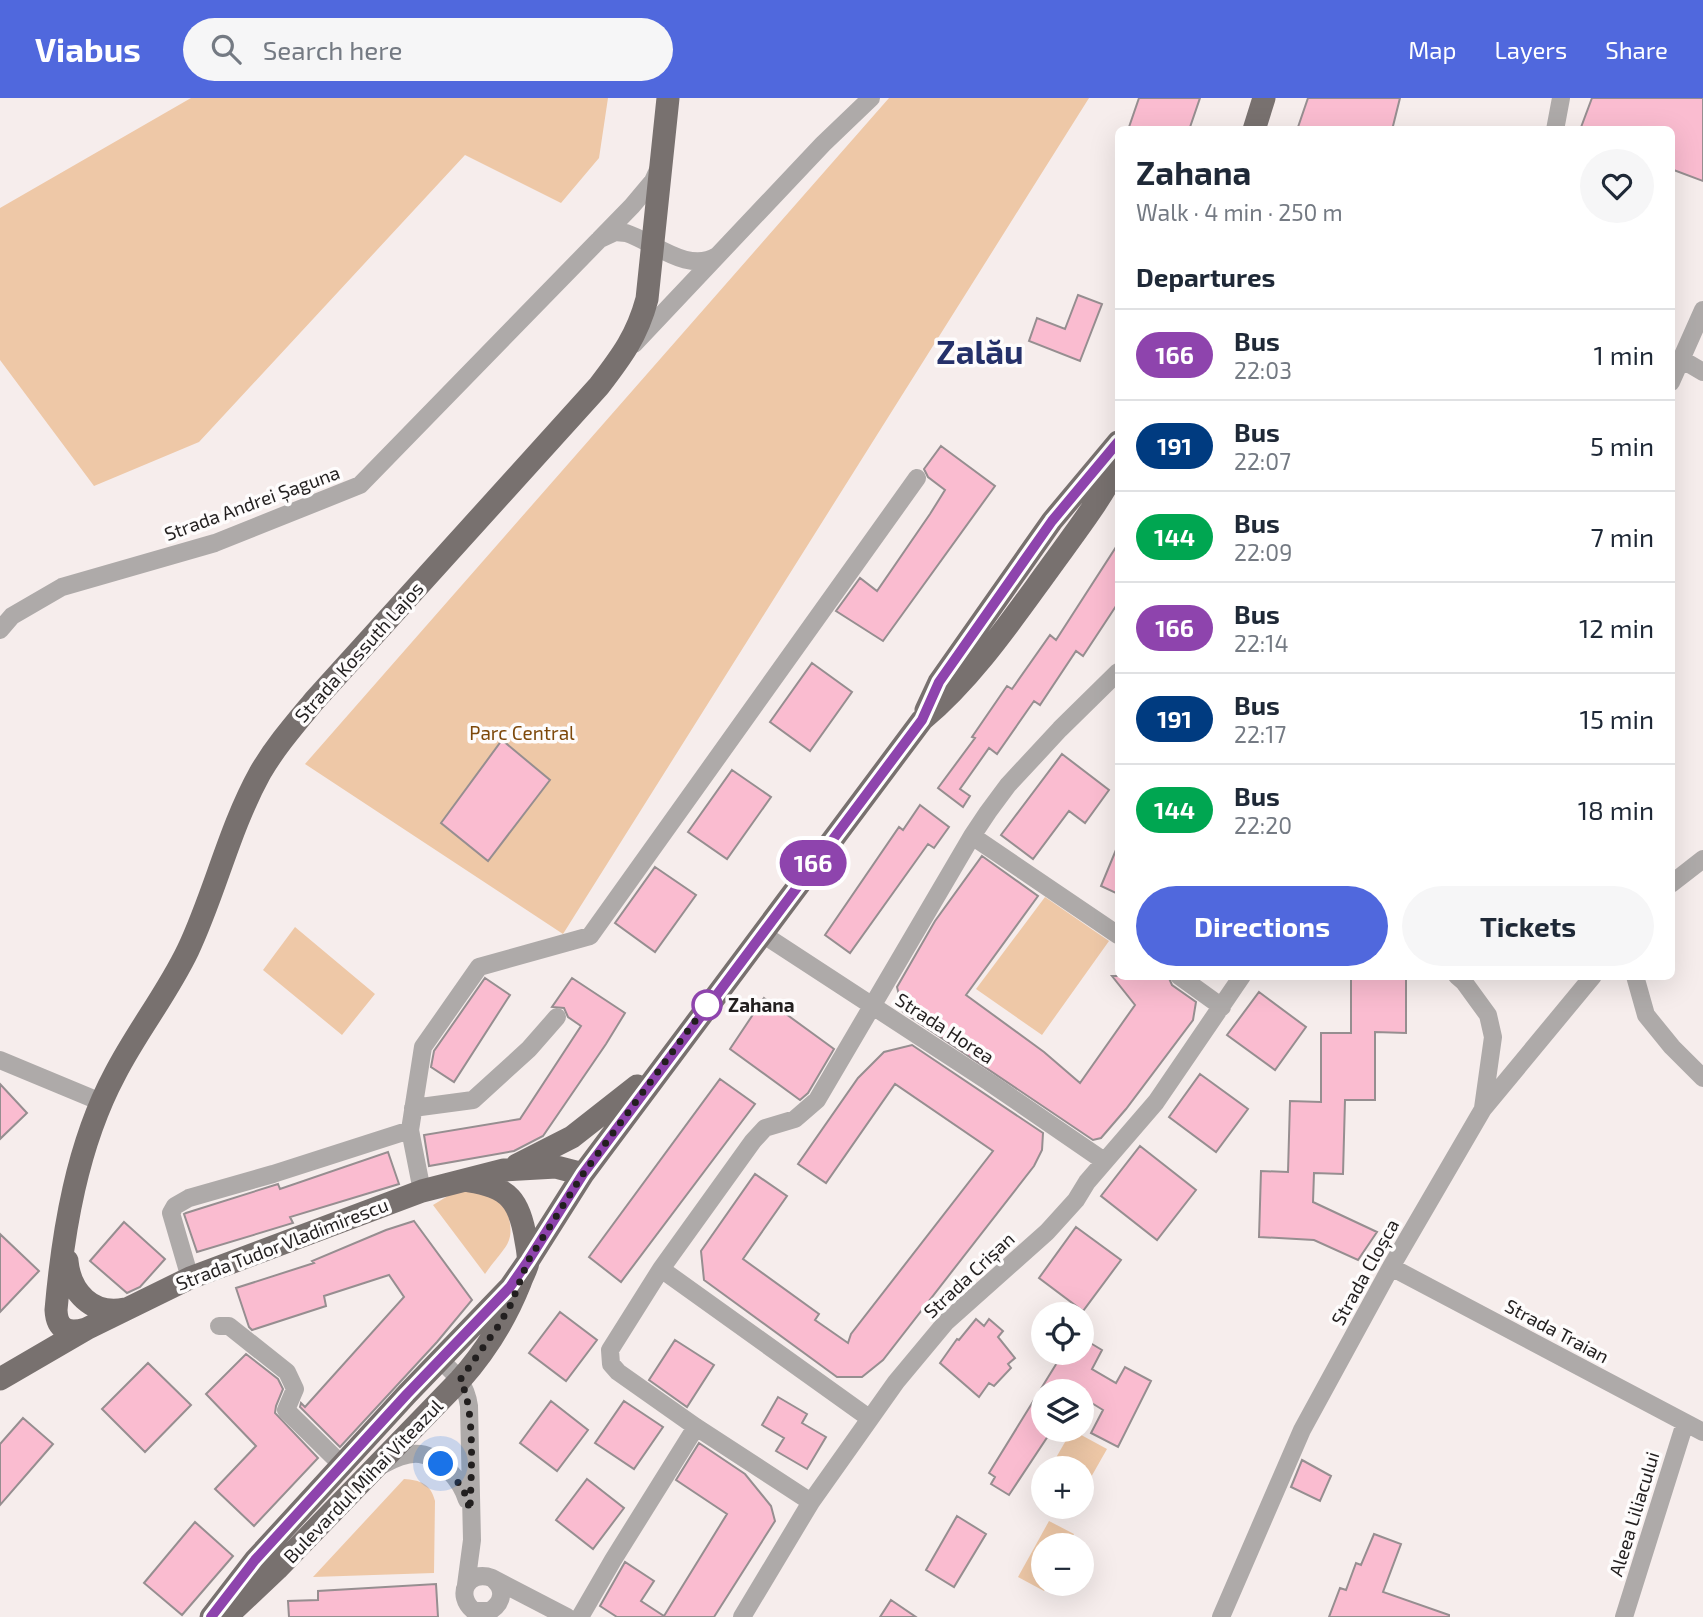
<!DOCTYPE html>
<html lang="en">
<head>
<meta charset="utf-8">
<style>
  :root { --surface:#fff; --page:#f6f6f7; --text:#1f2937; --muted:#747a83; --line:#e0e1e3; --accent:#5068dd }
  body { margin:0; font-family:"Exo 2",sans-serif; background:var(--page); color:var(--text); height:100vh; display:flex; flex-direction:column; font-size:26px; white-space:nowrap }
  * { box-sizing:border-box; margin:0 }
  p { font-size:23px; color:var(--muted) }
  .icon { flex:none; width:38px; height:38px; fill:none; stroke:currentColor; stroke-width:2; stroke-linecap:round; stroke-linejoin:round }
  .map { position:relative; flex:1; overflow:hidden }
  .side { position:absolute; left:1115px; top:28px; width:560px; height:854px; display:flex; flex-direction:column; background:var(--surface); border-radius:10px; box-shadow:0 7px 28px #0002 }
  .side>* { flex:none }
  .badge { padding:0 14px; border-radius:23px; font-size:24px; line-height:46px }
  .fabs { position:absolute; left:1031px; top:1204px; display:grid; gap:14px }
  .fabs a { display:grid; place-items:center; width:63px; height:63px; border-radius:50%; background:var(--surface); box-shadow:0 7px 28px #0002; font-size:35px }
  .you { position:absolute; width:35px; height:35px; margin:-18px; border:5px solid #fff; border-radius:50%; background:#1a73e8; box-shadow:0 0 0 10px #1a73e833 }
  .map>.badge { position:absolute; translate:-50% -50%; box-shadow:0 0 0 4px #fff }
  h2 { padding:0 21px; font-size:26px; line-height:63px }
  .round { display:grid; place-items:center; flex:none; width:74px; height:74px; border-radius:37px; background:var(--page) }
  .headline { display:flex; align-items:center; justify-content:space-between; height:119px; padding:0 21px }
  h1 { font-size:33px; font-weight:700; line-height:52px }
  .cta { display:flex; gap:14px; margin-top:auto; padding:14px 21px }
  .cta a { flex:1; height:80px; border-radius:42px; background:var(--accent); color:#fff; font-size:28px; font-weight:700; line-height:80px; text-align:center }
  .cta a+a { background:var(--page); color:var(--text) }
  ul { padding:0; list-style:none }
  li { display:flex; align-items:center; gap:21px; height:91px; padding:0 21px; border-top:2px solid var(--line) }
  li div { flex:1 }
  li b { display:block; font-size:26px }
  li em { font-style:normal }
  li .badge { min-width:77px; font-weight:700; text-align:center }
  header { display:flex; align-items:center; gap:42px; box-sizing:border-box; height:98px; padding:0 35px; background:var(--accent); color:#fff }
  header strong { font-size:33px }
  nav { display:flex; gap:38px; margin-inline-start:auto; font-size:24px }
  .search { width:490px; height:63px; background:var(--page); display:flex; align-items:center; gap:18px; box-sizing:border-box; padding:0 24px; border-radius:38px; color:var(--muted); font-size:26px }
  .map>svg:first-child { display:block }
  .green { fill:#eec8a7 }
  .building { fill:#fabcd0; stroke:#968e90; stroke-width:2 }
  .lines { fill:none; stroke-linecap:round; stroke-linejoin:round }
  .minor { stroke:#aeaaa9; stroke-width:18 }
  .major { stroke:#78716f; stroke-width:23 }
  .line-casing { stroke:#fff; stroke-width:16 }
  .line { stroke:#8e44ad; stroke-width:10 }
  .walk { stroke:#221f1f; stroke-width:7; stroke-dasharray:0 12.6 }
  .stop-dot { fill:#fff; stroke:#8e44ad; stroke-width:3.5 }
  .labels { text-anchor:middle; stroke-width:7; stroke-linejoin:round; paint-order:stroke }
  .street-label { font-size:19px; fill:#221f1f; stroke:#fefcfc }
  .park-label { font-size:19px; fill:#7d480a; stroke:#fefcfc }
  .stop-label { font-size:19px; font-weight:bold; fill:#221f1f; stroke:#fefcfc; text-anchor:start }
  .town-label { font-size:33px; font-weight:bold; fill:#25316a; stroke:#fefcfc }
</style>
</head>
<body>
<header>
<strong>Viabus</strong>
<div class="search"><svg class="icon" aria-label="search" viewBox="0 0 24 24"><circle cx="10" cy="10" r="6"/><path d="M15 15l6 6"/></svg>Search here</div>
<nav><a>Map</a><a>Layers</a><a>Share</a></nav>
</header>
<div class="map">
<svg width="1703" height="1519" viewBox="0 0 1703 1519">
  <rect width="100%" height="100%" fill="#f6edec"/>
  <path class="green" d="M191 0H608L599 60 561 105 465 57 199 344 94 388 0 262V110Z
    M889 0H1089L563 836 305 666Z
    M1045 799 1109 843 1042 937 976 891Z
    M295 829 375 896 342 937 263 872Z
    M483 1090 505 1104C517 1147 509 1142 485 1176L433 1107 456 1093Z
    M1072 1332 1107 1351 1082 1395V1370H1050Z
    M404 1381C420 1382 431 1386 435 1403L434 1475 313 1479Z
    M1049 1423 1074 1436 1068 1447H1043V1486H1048L1044 1493 1018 1479Z"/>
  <path class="building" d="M1139 0H1200L1189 32H1128Z
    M1308 0H1400L1392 32H1297Z
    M1592 0H1703V83L1671 71V32H1580Z
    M1078 197 1102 206 1080 263 1029 243 1037 220 1065 231Z
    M941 348 995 388 883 543 836 513 860 480 877 493 930 416 945 392 928 379 924 371Z
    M1118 446V505L1083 558 1076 553 1040 607 1034 603 997 656 989 650 960 691 970 698 963 709 938 690 975 640 972 639 1007 588 1012 591 1050 537 1056 542Z
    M812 565 852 594 810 653 770 624Z
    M502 642 550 682 488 763 441 725Z
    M1062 656 1109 692 1085 725 1069 713 1033 761 1001 737Z
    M732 672 771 699 727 761 688 734Z
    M920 707 949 729 934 750 928 746 850 855 825 837 899 729 903 732Z
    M1118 747V796L1101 788Z
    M982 758 1038 798 966 897 1044 954 1080 985 1135 907 1112 878H1168L1172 887 1196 904 1193 922 1126 1011 1101 1040 1093 1042 903 914 897 889 935 823Z
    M655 769 696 797 655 854 615 825Z
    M1351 878H1406V935L1375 934V1002H1345L1343 1076 1314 1075 1313 1104 1377 1134 1358 1162 1314 1142 1259 1139 1261 1073 1288 1074 1290 1003 1321 1004V935H1351Z
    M485 880 510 897 454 984 431 969 434 953Z
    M572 880 625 915 606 946 543 1038 514 1053 429 1068 424 1037 520 1021 581 928 568 919 564 910 552 909Z
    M1259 894 1306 929 1275 972 1227 937Z
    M764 900 834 951 808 995 800 1002 730 951Z
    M912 947 1043 1035 1042 1052 1034 1068 883 1262 862 1279H837L704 1182 701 1153 755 1076 787 1098 743 1161 819 1216 815 1222 848 1245 851 1236 993 1053 895 986 826 1085 798 1066 858 980 884 954Z
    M1200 976 1248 1011 1216 1054 1169 1019Z
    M720 981 755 1006 621 1184 589 1159Z
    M0 986 27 1015 0 1041Z
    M1140 1048 1196 1092 1157 1142 1101 1098Z
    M388 1054 399 1086 290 1119 293 1125 197 1154 184 1116 186 1115 278 1086 280 1091Z
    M414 1123 472 1202 437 1244 340 1349 300 1309 301 1305 305 1309 404 1199 389 1177 324 1198 326 1208 252 1232 249 1229 236 1190 314 1165 312 1163 386 1132Z
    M124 1124 165 1161 140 1189 127 1195 90 1163Z
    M1076 1129 1121 1162 1083 1213 1039 1180Z
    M0 1136 39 1173 0 1214Z
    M560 1214 597 1242 566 1283 529 1255Z
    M976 1221 984 1228 989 1221 1003 1233 998 1239 1015 1260 1008 1266 1011 1270 994 1288 989 1285 979 1299 940 1265 957 1241 959 1242Z
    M1082 1240 1102 1252 1092 1271 1116 1285 1125 1269 1151 1283 1118 1349 1091 1335 1103 1312 1082 1299V1293H1043V1332H1052L1009 1397 991 1386 995 1379 989 1375 1063 1255H1082Z
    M675 1242 714 1267 687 1309 649 1282Z
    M246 1256 278 1281 283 1291 276 1308 275 1315 318 1360 254 1428 215 1391 256 1348 206 1296Z
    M148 1265 191 1307 145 1354 102 1311Z
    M778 1299 807 1316 802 1325 826 1339 807 1371 776 1353 784 1340 762 1327Z
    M551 1303 588 1332 557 1373 520 1345Z
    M624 1303 663 1329 634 1371 595 1345Z
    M23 1320 53 1346 0 1407V1346Z
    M699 1345 745 1376 771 1408 775 1423 714 1519H617L600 1508 625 1464 654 1483 641 1503 664 1518 727 1416 676 1382Z
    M1302 1362 1331 1378 1320 1403 1291 1389Z
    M587 1381 624 1410 593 1451 556 1422Z
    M957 1418 986 1436 954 1489 926 1472Z
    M195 1424 233 1458 182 1517 144 1485Z
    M1374 1436 1401 1446 1383 1494 1449 1517V1519H1329L1340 1490 1346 1492 1356 1465 1361 1467Z
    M436 1486 438 1519H289L288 1503 318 1502V1493Z
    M891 1502 916 1519H880Z"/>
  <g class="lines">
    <path class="minor" d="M1555 32 1561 0
      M600 141 615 134 626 135C654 144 688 176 717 158
      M634 246 823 46 871 0
      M1681 261 1703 274
      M1671 284 1703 212
      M0 532 12 518 62 489 215 445 360 387 632 108 653 83 658 72
      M972 738 1118 837
      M1671 786 1703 761
      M761 835 989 984 1104 1063
      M1179 878 1222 909
      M1457 878 1464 884 1488 917 1493 939 1483 1010
      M1635 878 1646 917 1672 949 1703 980
      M0 962 101 1004
      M413 1010 473 1002 529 951 557 919
      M422 1093 410 1032 423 949 479 869 590 838 917 380
      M1391 1169 1703 1334
      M661 1171 869 1320
      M190 1180 171 1115 175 1108 189 1100 273 1076 410 1032
      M219 1228H229L287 1274 295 1291 286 1312 342 1367
      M441 1263C456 1276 466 1287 469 1308L472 1442 466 1487
      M382 1367C393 1361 407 1354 420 1356 442 1359 461 1383 467 1402
      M811 1404 696 1329 618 1274 611 1266 610 1252 661 1171 753 1043 765 1030 795 1021 817 1002 972 738 988 714 1008 687 1060 631 1118 574
      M492 1480C505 1490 504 1504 490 1513H474C454 1497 468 1471 492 1480L567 1519
      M580 1519 613 1462 696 1329
      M742 1519 811 1404 896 1284 946 1224 1047 1134 1076 1102 1087 1084 1156 1004 1242 878
      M1221 1519 1302 1332 1391 1169 1483 1011 1593 878
      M1624 1519 1685 1325"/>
    <path class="major" d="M1254 32 1264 0
      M926 612 939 584 1052 423 1118 344
      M517 1067 572 1039 637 988
      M67 1163C70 1194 92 1218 125 1211
      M86 1231C68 1236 57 1232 56 1212 63 1133 77 1047 115 976 137 933 167 896 188 852 215 795 229 731 260 675 275 649 295 626 314 603L599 288C622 258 637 238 647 201L668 0
      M0 1281 86 1231 190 1180 422 1093 504 1072 556 1069 583 1076
      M211 1519 255 1462 407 1296 510 1189 528 1163 583 1076 922 622C971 581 1009 526 1046 475 1071 440 1098 406 1118 368
      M226 1519 277 1471 460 1282C485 1254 506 1220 520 1185 522 1178 527 1171 528 1164 529 1158 527 1149 526 1143 520 1103 509 1089 469 1083"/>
  </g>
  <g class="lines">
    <defs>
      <path id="line" d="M211 1519 255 1462 407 1296 510 1189 528 1163 583 1076 922 622 939 584 1052 423 1118 344"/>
    </defs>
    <use href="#line" class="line-casing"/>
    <use href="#line" class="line"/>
    <path class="walk" d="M441 1366 463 1390 470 1412C471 1378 476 1310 460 1282L499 1227 511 1206 528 1163 583 1076 709 904 707 907"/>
  </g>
  <circle class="stop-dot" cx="707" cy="907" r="14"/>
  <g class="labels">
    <g class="street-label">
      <text transform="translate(252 405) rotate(-20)" y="7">Strada Andrei Șaguna</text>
      <text transform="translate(359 554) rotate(-48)" y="7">Strada Kossuth Lajos</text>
      <text transform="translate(945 930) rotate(33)" y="7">Strada Horea</text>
      <text transform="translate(282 1146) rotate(-21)" y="7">Strada Tudor Vladimirescu</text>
      <text transform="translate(1365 1174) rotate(-61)" y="7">Strada Cloșca</text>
      <text transform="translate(969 1177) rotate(-43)" y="7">Strada Crișan</text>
      <text transform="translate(1557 1233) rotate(28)" y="7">Strada Traian</text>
      <text transform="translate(363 1383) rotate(-46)" y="7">Bulevardul Mihai Viteazul</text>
      <text transform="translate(1634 1416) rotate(-73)" y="7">Aleea Liliacului</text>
    </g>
    <g class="park-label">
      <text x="522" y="642">Parc Central</text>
    </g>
    <g class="stop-label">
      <text x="728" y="914">Zahana</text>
    </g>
    <g class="town-label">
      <text x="980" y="266">Zalău</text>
    </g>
  </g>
</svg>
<div class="fabs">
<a><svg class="icon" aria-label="locate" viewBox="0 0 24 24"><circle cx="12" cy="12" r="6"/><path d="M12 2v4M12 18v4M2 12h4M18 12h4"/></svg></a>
<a><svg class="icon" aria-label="layers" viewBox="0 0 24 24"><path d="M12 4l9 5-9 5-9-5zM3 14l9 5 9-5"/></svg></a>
<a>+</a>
<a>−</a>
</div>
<div class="you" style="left:441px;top:1366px"></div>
<b class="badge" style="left:813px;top:765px;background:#8e44ad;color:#fff">166</b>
<section class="side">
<div class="headline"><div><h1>Zahana</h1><p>Walk · 4 min · 250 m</p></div><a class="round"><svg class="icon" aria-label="heart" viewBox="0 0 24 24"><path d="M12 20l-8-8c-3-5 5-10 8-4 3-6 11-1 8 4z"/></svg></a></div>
<h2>Departures</h2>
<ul>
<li><span class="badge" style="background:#8e44ad;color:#fff">166</span><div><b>Bus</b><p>22:03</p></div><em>1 min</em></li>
<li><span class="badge" style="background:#003b80;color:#fff">191</span><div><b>Bus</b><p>22:07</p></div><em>5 min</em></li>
<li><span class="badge" style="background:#00a651;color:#fff">144</span><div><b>Bus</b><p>22:09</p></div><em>7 min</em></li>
<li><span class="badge" style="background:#8e44ad;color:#fff">166</span><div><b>Bus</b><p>22:14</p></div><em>12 min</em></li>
<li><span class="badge" style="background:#003b80;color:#fff">191</span><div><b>Bus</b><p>22:17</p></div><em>15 min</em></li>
<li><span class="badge" style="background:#00a651;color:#fff">144</span><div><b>Bus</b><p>22:20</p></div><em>18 min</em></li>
</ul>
<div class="cta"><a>Directions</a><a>Tickets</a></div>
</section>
</div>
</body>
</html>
